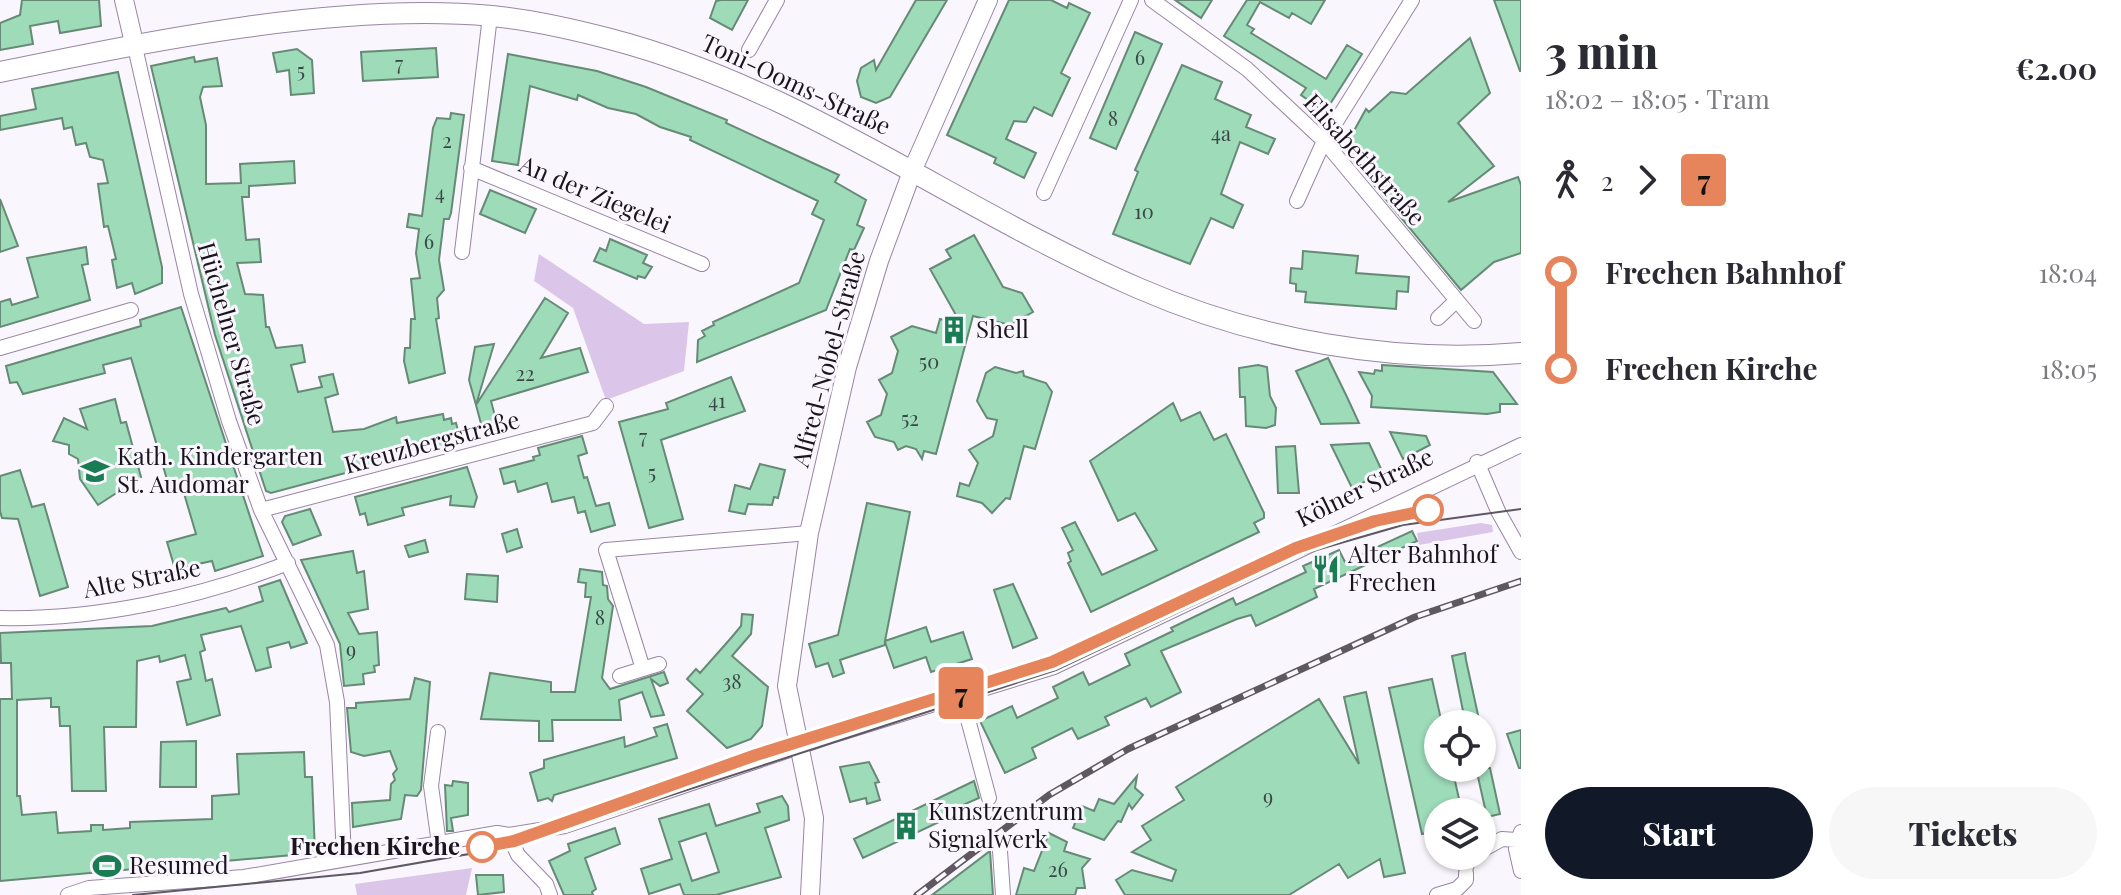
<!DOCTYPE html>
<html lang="en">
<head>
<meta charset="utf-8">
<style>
  :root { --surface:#fff; --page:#f7f7f7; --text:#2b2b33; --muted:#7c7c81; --accent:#111827 }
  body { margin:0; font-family:"Playfair Display",serif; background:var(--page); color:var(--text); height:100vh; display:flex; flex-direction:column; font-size:30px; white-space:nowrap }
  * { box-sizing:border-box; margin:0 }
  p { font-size:26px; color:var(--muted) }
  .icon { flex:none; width:44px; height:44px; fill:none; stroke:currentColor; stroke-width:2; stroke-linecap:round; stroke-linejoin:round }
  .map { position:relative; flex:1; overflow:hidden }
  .drawer { display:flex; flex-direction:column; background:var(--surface); width:600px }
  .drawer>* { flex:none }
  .badge { padding:0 16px; border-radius:6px; font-size:28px; line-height:52px }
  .tools { position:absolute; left:1424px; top:710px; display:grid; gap:16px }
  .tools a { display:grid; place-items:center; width:72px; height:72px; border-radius:50%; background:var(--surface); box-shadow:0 2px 6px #0004; font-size:40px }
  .map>.badge { position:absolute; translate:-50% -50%; box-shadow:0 0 0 4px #fff }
  .legs { display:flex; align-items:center; gap:12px; height:88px; padding:0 24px; font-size:26px }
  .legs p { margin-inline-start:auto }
  .overview { display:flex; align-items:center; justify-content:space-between; height:136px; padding:0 24px }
  h1 { font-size:44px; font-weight:800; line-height:60px }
  .action { display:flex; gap:16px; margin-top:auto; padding:16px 24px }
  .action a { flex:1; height:92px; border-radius:48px; background:var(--accent); color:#fff; font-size:32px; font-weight:800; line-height:92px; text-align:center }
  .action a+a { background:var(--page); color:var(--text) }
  ul { padding:0 24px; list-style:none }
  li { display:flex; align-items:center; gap:28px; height:96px; font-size:30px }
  li i { display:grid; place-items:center; width:12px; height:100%; margin:0 10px; background:currentColor }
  li i::after { content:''; width:20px; height:20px; margin:-10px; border:6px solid; border-radius:50%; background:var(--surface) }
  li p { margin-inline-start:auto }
  li:first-child i { background:linear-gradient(#0000 50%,currentColor 0) }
  li:last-child i { background:linear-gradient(currentColor 50%,#0000 0) }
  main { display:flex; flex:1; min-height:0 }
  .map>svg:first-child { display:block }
  .green { fill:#dbc6ea }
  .building { fill:#9ddbb9; stroke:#668a76; stroke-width:2; fill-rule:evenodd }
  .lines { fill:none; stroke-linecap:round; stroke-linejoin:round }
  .minor-casing { stroke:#9886a5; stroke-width:16 }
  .tertiary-casing { stroke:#9886a5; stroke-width:20 }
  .secondary-casing { stroke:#9886a5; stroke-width:22 }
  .minor { stroke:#fff; stroke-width:14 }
  .tertiary { stroke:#fff; stroke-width:18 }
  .secondary { stroke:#fff; stroke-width:20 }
  .tram { stroke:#5e5862; stroke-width:2 }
  .rail-casing { stroke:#5e5862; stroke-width:7 }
  .rail { stroke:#faf6fd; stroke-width:4; stroke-dasharray:12; stroke-linecap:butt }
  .line-1-casing { stroke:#fff; stroke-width:18 }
  .line-1 { stroke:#e6855c; stroke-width:12 }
  .stop-1-dot { fill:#fff; stroke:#e6855c; stroke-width:4 }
  .labels { text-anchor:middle; stroke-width:6; stroke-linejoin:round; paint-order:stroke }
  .number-label { font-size:20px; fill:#3b4646 }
  .street-label { font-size:24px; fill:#1a141f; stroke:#faf6fd }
  .poi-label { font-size:24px; fill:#1a141f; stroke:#faf6fd; text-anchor:start }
  .stop-label { font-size:24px; font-weight:bold; fill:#1a141f; stroke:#faf6fd; text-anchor:end }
</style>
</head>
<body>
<main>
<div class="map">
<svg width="1521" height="895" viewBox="0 0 1521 895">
  <rect width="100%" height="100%" fill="#faf6fd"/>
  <path class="green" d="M539 254 644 324 689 322 684 371 606 400 573 308 534 281Z
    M1481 523 1492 525 1493 532 1419 545 1417 533Z
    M472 868 466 895H357L355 884Z"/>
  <path class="building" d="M22 0H99L101 26 60 33 58 21 30 26 33 44 0 50V23L20 15Z
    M721 0H748L732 30 710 18 716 1Z
    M916 0H947L890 97 876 103 861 97 857 81 861 68 874 60 876 70Z
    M1009 0H1051L1067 8 1069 3 1090 13 1061 73 1070 78 1052 116 1034 107 1026 122 1014 121 1006 139 1036 153 1024 178 994 163 996 158 947 135Z
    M1175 0H1212L1201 18Z
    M1247 0H1325L1311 24 1292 13 1289 18 1260 2 1247 25 1254 29 1251 33 1326 79 1347 45 1362 54 1325 112 1301 95 1306 88 1224 36Z
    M1494 0H1521V71H1520Z
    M1135 32 1162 44 1116 149 1090 138Z
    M1470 38 1490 93 1458 123 1494 166 1448 202 1518 177 1521 185V253L1494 262 1461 290 1344 149 1366 109 1369 112 1391 92 1406 94Z
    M436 48 438 77 363 81 361 52Z
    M297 49 312 60 314 93 291 95 289 70 277 72 273 53Z
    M508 54 597 71 646 87 727 120 726 123 839 175 835 182 866 200 857 225 864 228 854 250 850 249 826 310 697 362 698 340 705 336 702 331 714 325 713 322 799 283 824 220 812 214 818 201 690 140 691 137 660 127 636 114 608 108 578 95 577 100 530 86 518 165 492 161Z
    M194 57 195 62 217 58 222 86 203 87 200 97 206 125V184L241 183 240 164 294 161 295 183 249 186V197H242L246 240 259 239 261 262 237 263 245 294 263 295 266 327H269L276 348 302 345 305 362 291 365 298 392 322 387 319 377 333 374 338 394 325 398 333 432 364 429 396 417 397 423 443 414 444 420 451 418 452 424 456 423 461 442 271 493 266 491 215 335 151 66Z
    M1182 65 1222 82 1215 99 1251 115 1246 127 1275 139 1268 154 1240 142 1221 194 1243 205 1233 228 1211 218 1190 264 1113 234 1138 172 1135 170Z
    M118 72 162 267V283L135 294 132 283 117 288 112 260 116 259 108 226 104 227 98 184 108 183 103 160 90 157 86 143 76 145 72 127 64 129 62 118 0 130V116L36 109 32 89Z
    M451 113 464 115 451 213 449 219H444L439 260 444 290 437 298 439 318 436 319 445 373 409 383 404 361 405 348H410L411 319H415L411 279 420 278 416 253 419 229 407 227 409 214 422 216 433 128 437 118 450 119Z
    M490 190 536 209 525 233 480 214Z
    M0 199 18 246 0 252Z
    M974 235 1003 287 1022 293 1033 312 1010 325 973 316 936 454 924 451 922 459 916 449 906 446 898 450 894 442 875 437 867 422 881 415 887 394 879 380 892 373 898 351 891 337 912 326 936 333 940 319 961 324 930 269 951 258 946 250Z
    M610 239 647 255 643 263 652 267 645 278 638 276 637 279 594 261 600 248 606 251Z
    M86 247 88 264 82 265 90 300 0 327V302L10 299 12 305 38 297 27 258Z
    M1303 251 1358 256 1356 273 1409 277 1408 292 1397 291 1396 309 1305 302 1306 292 1296 291V284L1290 283 1291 268 1302 269Z
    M545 298 568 313 541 358 580 348 588 372 491 401 499 431 484 435 476 405Z
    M181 307 263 556 215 571 212 561 175 569 167 542 196 534 183 490 171 493 131 358 103 365 105 373 23 394 17 382 10 383 6 366 141 326 140 320Z
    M494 344 476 405 469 380 475 347Z
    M1328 358 1347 397 1359 423 1321 424 1296 371Z
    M1258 365 1267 367 1270 396 1276 408 1275 425 1266 428 1246 426 1245 397H1240L1239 368Z
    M1382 365 1493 372 1517 404H1500V412L1487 414 1371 407 1372 396 1359 372 1374 374 1375 370 1382 371Z
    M995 367 1016 373 1023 371 1024 376 1046 383 1052 392 1035 449 1024 446 1010 499 1006 498 992 513 982 503 957 496 960 483 969 486 978 463 969 450 993 436 997 420 987 418 977 401 986 373Z
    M731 377 745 411 661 440 683 519 649 528 619 422 668 409 666 403Z
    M115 399 121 423 126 422 141 477 98 505 80 479 78 459 69 454V445L53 441 64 418 87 429 80 409Z
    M1173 403 1181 421 1200 412 1214 440 1226 434 1264 513V518L1254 523 1259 532 1091 612 1068 563 1071 561 1068 553 1073 550 1062 528 1075 522 1102 575 1157 550 1135 513 1118 521 1090 461Z
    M1390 432 1426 436 1430 445 1403 459Z
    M582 436 587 453 578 456 584 478 587 477 596 506 609 503 615 525 591 532 585 511 578 513 574 497 552 502 547 483 518 492 515 481 504 484 500 469 534 460 533 457 540 455 538 448Z
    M1369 443 1383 473 1352 488 1331 445Z
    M1295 446 1299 493H1278L1276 447Z
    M760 464 785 470 778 498 774 497 772 505 748 504 745 514 729 511 735 485 750 489Z
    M467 467 477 497 474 507 450 505 451 496 402 508 404 515 368 525 365 513 360 515 355 497Z
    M20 470 32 507 44 504 68 587 40 596 18 519 2 518 0 511V476Z
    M867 503 910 512 885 641 926 627 931 642 963 632 972 659 931 672 926 657 894 668 885 642V645L840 660 844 673 833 677 828 663 816 667 809 644 838 635Z
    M310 509 321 535 293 545 282 522 285 516Z
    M517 529 522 547 507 552 502 534Z
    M1412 531 1417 541 1314 589 1317 597 1290 610 1256 626 1251 615 1237 619 1161 651 1181 692 1151 707 1146 698 1105 717 1109 725 1078 739 1072 728 1032 748 1036 758 1005 773 980 721 1012 706 1017 718 1058 698 1053 687 1083 672 1089 685 1130 665 1125 654 1173 631 1171 628 1233 598 1236 605 1306 572 1303 566 1339 550 1345 562Z
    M425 540 428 552 409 557 405 546Z
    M353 551 357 573 364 571 368 609 348 613 359 634 377 632 379 665 374 666 375 672 363 674 364 684 344 686 340 644 301 560Z
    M580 569 602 572 603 585 607 586 608 599 613 606 602 678 610 689 664 672 668 683 660 686 651 679 664 715 651 717 642 692 619 700 621 720H552L553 741H539V721L481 719 490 673 551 682V692H575L591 597H585L586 583 578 582Z
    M467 574 498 576 497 602 465 599Z
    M280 580 307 643 291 648 289 642 267 648 271 667 256 671 241 626 201 635 205 650 200 652 206 681 212 679 220 715 187 725 177 682 191 679 185 655 160 662 159 656 137 661 136 727H104L106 791H72L70 726H60L59 707H51V698L17 700V796H20L22 815 56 812 58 833 91 831V825H103V830L130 828V822L212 819V796L239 794 237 754 304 752 305 777H312L315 853 0 881V699H12L11 663H1L0 633 152 626 226 608 229 612 263 601 259 587Z
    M1013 584 1037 638 1013 648 994 590Z
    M742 614 753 615 751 634 732 656 768 687 762 726 751 739 727 748 687 711 703 694 687 679 696 669 700 673 731 638 741 626Z
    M1465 653 1466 660 1480 724H1466L1463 711 1452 656Z
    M415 678 430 682 421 790 417 796 405 795 401 819 353 827 352 803 390 800 391 784 395 780 393 774 397 769 390 751 364 756 351 752 347 708H356V703L410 699Z
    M1432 679 1442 724H1438V768H1452L1462 812H1438V831L1422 834 1389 688Z
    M1366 692 1405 873 1384 877 1380 859 1348 878 1339 864 1289 895H1125L1116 880 1132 870 1172 881 1176 870 1132 852 1151 840 1142 826 1184 800 1176 787 1319 699 1359 764 1344 697Z
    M667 724 677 758 554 795 552 801 548 798 538 801 530 773 544 768V760L624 737 625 747 657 736 654 728Z
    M1521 730V768H1519L1507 734Z
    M196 741V787H160L161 742Z
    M869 762 879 782 875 783 880 800 867 804 866 798 850 802 840 767Z
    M1476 768H1490L1500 814 1487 817Z
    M1137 776 1135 788 1143 795 1132 809 1129 804 1121 822 1118 821 1104 840 1073 828 1082 806 1094 811 1099 799 1114 804Z
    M453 781 468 783V815L451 818 453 831H447L445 785 452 786Z
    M974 781 979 798 956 808 958 813 863 858 854 839Z
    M782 796 788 806 789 820 765 828 781 877 716 895H684L680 884 649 894 641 869 672 859 659 819 709 804 716 826 760 812 757 804ZM706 833 719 872 692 881 679 842Z
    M615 828 620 844 585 858 596 889 592 892 593 895H564L549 861 570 851 568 844Z
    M1049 833 1067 842 1064 851 1090 859 1082 868 1085 888H1077L1075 895H1016L1024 868 1034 871Z
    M990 851 993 895H932Z
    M476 875H503L504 892 478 895Z"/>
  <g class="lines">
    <defs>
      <path id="minor" d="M1152 0 1247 69 1324 141 1474 321
        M135 47 191 294 229 421 261 510 327 645 337 702 344 858
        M749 50 777 0
        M471 168 702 264
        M1044 193 1131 0
        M1297 201 1324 141 1412 0
        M462 252 490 16
        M1438 318 1456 301
        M0 348 131 310
        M1477 462 1498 511 1521 552
        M261 510 593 423 606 406
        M0 618C97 620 198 598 288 563
        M643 669 606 550 809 533
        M620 676 659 664
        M962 697 989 798
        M438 732 431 786 439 844
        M1521 832 1516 849 1521 871
        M509 835 518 855 546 884 550 895
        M1482 850 1502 839 1516 840
        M1000 851 1003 895
        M1466 867 1470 856
        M68 895 89 888 244 877 497 833 509 835 565 826 834 735 1054 667 1521 445
        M1437 895 1457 889 1466 880V873"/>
      <path id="tertiary" d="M124 0 135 47
        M810 895 814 818 787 686 809 533 847 367 879 261 913 169 988 0"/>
      <path id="secondary" d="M0 72C150 41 340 2 492 16 532 20 572 29 610 39 802 89 958 210 1138 288 1257 340 1392 364 1521 353"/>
    </defs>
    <use href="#minor" class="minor-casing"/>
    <use href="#tertiary" class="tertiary-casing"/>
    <use href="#secondary" class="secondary-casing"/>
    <use href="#minor" class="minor"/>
    <use href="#tertiary" class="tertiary"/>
    <use href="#secondary" class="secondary"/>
    <path class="tram" d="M133 895 360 873 515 846 1056 670 1299 555 1403 525 1521 509"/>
    <defs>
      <path id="rail" d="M917 895 1049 795 1128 749 1415 617 1521 581"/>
    </defs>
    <use href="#rail" class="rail-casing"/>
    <use href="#rail" class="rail"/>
  </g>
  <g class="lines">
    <defs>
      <path id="line-1" d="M482 847 514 841 756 755 1052 662 1296 548 1375 521 1428 510"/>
    </defs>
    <use href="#line-1" class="line-1-casing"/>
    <use href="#line-1" class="line-1"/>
  </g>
  <defs>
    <symbol id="building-bare" viewBox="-9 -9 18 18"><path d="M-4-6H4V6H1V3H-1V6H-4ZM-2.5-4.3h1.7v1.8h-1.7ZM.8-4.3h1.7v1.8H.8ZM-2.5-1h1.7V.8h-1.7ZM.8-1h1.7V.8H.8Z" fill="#1a7c53" stroke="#faf6fd" stroke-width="2.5" paint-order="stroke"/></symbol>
    <symbol id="school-bare" viewBox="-9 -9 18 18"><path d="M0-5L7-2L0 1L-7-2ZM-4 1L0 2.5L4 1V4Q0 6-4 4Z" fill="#1a7c53" stroke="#faf6fd" stroke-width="2.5" paint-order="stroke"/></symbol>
    <symbol id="restaurant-bare" viewBox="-9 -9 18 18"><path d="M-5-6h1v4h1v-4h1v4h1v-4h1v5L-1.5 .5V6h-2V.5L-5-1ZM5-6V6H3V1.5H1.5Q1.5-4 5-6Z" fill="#1a7c53" stroke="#faf6fd" stroke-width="2.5" paint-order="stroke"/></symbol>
    <symbol id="stadium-bare" viewBox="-9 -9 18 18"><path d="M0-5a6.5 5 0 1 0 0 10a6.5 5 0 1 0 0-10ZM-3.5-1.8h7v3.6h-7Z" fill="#1a7c53" stroke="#faf6fd" stroke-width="2.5" paint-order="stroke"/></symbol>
  </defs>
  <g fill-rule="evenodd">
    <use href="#building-bare" x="934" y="310" width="40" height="40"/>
    <use href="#school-bare" x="75" y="451" width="40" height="40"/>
    <use href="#restaurant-bare" x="1306" y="549" width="40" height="40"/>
    <use href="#building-bare" x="886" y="806" width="40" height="40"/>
    <use href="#stadium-bare" x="87" y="846" width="40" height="40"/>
  </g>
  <g class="stop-1-dot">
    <circle cx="1428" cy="510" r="14"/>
    <circle cx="482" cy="847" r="14"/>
  </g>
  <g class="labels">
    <g class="number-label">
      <text x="1140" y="65">6</text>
      <text x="399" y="71">7</text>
      <text x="301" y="78">5</text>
      <text x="1113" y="126">8</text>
      <text x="1221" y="141">4a</text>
      <text x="447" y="148">2</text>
      <text x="440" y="200">4</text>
      <text x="1144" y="219">10</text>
      <text x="429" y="249">6</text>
      <text x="929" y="369">50</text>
      <text x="525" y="381">22</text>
      <text x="717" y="408">41</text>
      <text x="910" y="426">52</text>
      <text x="643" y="444">7</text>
      <text x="652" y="480">5</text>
      <text x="600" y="625">8</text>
      <text x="351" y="657">9</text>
      <text x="732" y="689">38</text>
      <text x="1268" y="804">9</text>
      <text x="1058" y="877">26</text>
    </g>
    <g class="street-label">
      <text transform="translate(796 85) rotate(25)" y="8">Toni-Ooms-Straße</text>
      <text transform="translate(1364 160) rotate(48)" y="8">Elisabethstraße</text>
      <text transform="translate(595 195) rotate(23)" y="8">An der Ziegelei</text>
      <text transform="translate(231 334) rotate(74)" y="8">Hüchelner Straße</text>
      <text transform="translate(829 359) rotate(-75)" y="8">Alfred-Nobel-Straße</text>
      <text transform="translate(432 443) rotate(-15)" y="8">Kreuzbergstraße</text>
      <text transform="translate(1365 488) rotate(-26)" y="8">Kölner Straße</text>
      <text transform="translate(142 579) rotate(-11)" y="8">Alte Straße</text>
    </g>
    <g class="poi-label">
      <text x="976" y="338">Shell</text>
      <text x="117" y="465">Kath. Kindergarten<tspan x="117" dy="28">St. Audomar</tspan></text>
      <text x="1348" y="563">Alter Bahnhof<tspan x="1348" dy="28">Frechen</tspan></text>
      <text x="928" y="820">Kunstzentrum<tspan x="928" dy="28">Signalwerk</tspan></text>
      <text x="129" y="874">Resumed</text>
    </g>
    <g class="stop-label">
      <text x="460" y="855">Frechen Kirche</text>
    </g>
  </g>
</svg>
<div class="tools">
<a><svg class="icon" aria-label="locate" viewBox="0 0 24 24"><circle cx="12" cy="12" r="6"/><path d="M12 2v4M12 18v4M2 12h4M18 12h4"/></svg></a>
<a><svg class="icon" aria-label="layers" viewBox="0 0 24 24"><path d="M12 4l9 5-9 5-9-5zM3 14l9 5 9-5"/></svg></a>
</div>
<b class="badge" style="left:961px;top:693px;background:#e6855c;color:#111">7</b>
</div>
<section class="drawer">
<div class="overview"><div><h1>3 min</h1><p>18:02 – 18:05 · Tram</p></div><b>€2.00</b></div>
<div class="legs"><svg class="icon" aria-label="walk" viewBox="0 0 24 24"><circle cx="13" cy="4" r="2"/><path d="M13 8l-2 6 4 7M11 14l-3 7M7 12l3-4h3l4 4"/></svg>2<svg class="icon" aria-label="forward" viewBox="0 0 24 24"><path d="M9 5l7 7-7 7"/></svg><b class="badge" style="background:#e6855c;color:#111">7</b></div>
<ul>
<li><i style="color:#e6855c"></i><b>Frechen Bahnhof</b><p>18:04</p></li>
<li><i style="color:#e6855c"></i><b>Frechen Kirche</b><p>18:05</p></li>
</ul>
<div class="action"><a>Start</a><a>Tickets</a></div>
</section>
</main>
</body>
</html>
